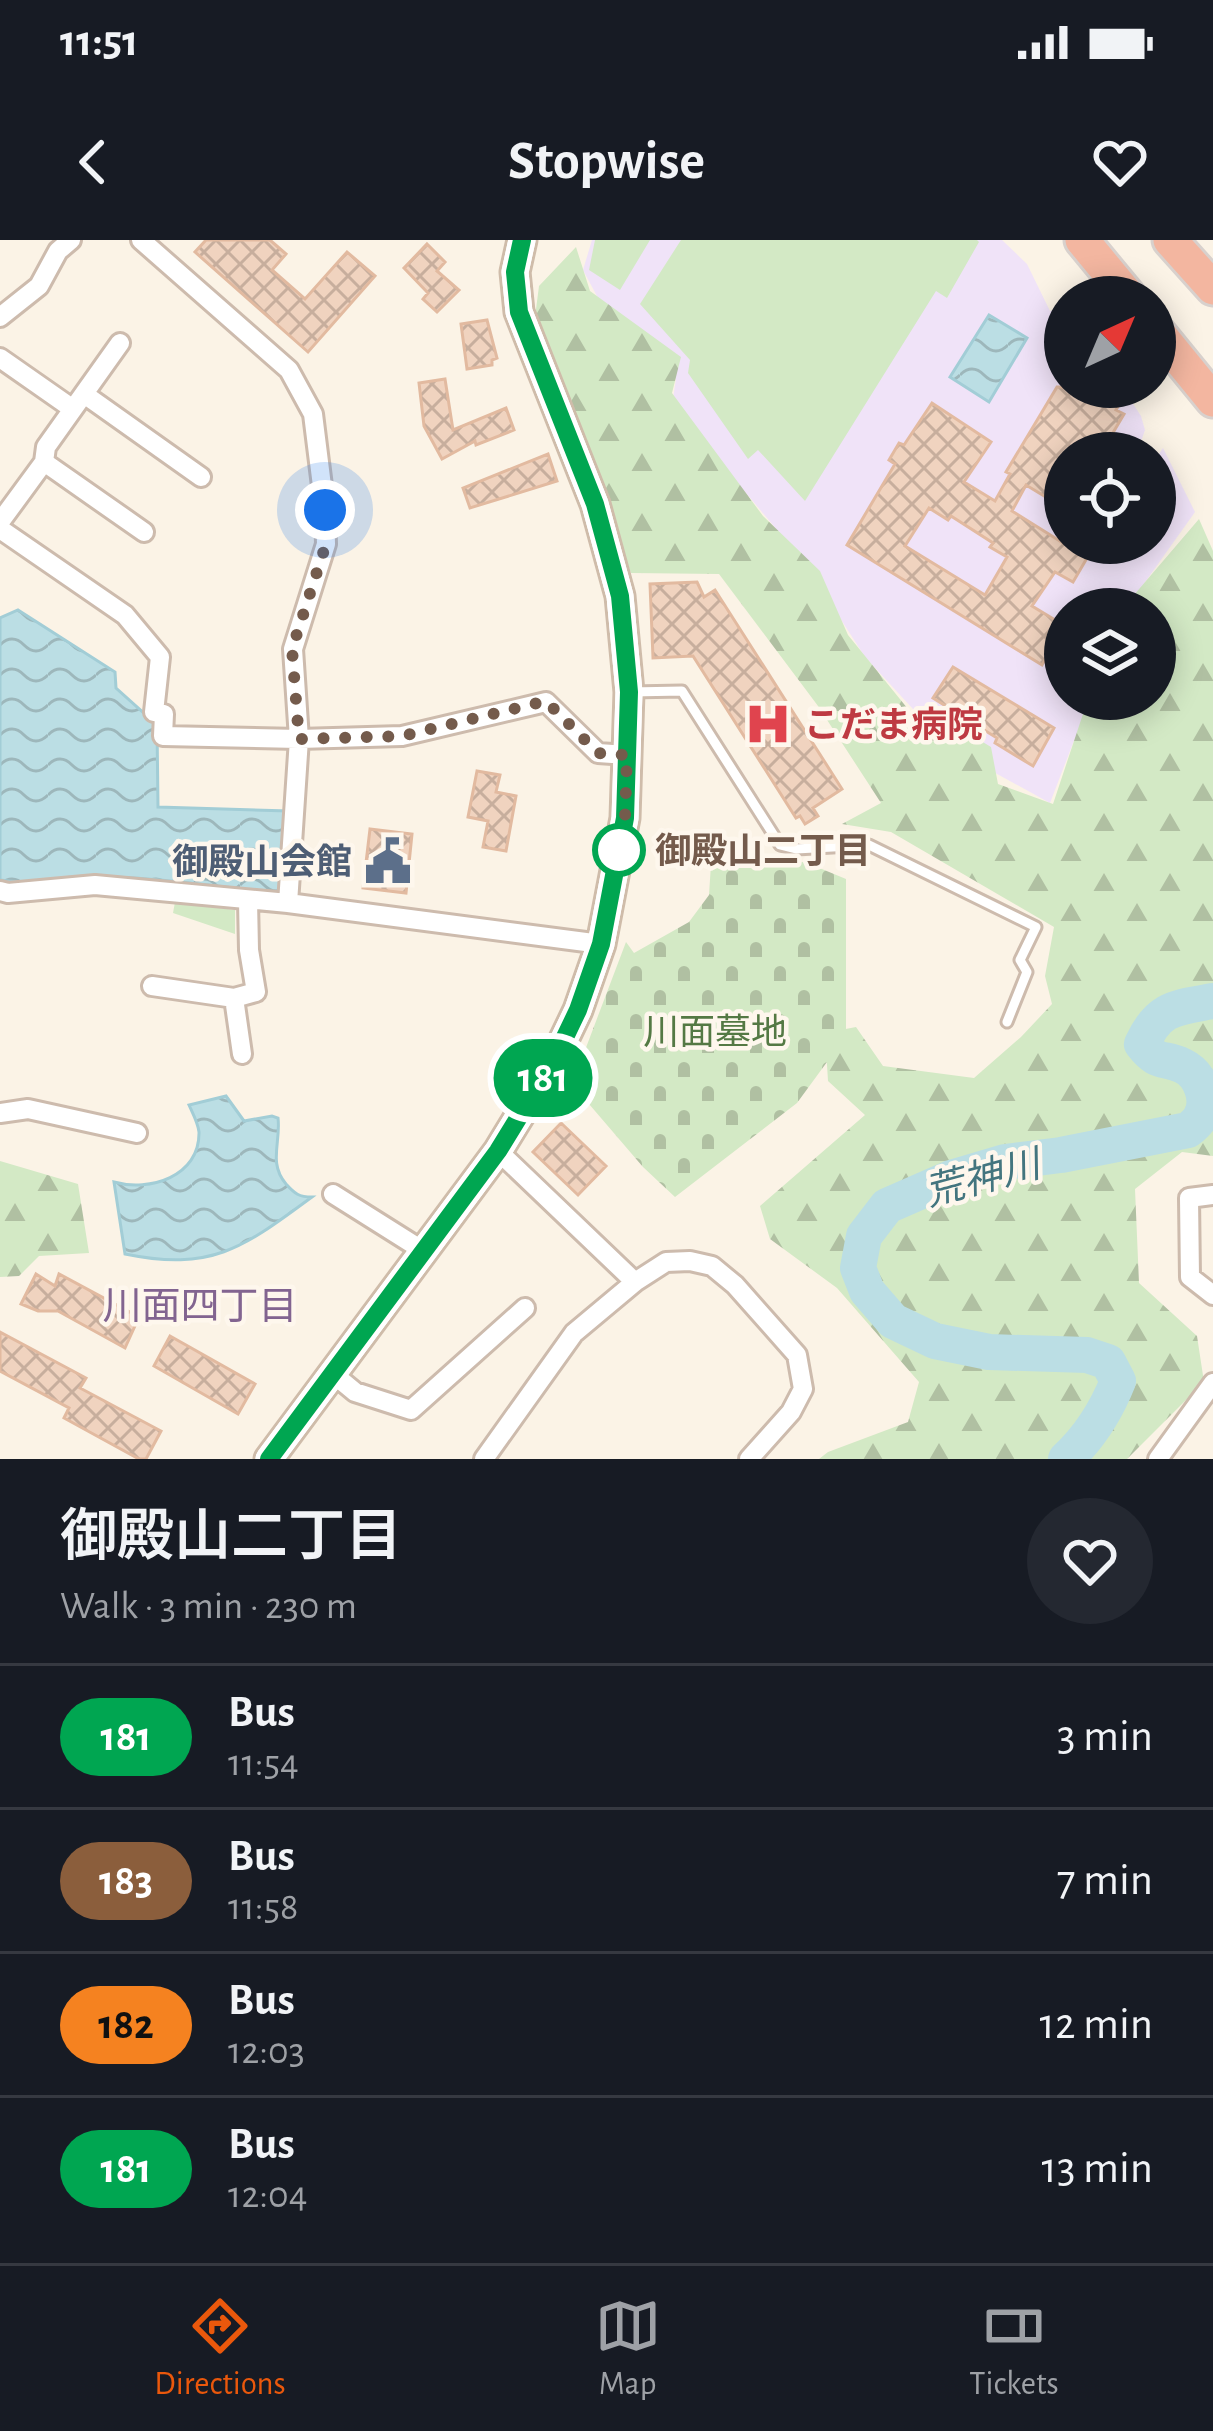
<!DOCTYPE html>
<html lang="en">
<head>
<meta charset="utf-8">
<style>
  :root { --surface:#171b24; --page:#242831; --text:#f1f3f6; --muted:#9ea1a6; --line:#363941; --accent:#ea580c }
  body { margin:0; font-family:"Alegreya Sans","Noto Sans JP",sans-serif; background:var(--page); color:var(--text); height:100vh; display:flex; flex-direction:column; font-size:45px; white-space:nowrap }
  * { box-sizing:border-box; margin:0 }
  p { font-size:39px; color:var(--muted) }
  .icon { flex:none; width:66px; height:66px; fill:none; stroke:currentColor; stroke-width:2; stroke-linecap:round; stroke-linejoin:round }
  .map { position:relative; height:1219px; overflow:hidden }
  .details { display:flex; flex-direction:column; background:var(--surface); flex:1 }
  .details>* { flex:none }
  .badge { padding:0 24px; border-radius:39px; font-size:42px; line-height:78px }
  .needle { width:78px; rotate:44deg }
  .tools { position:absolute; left:1044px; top:36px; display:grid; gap:24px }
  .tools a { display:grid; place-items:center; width:132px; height:132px; border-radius:50%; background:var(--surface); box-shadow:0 6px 30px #0003; font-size:60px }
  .you { position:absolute; width:60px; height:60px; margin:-30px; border:9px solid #fff; border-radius:50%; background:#1a73e8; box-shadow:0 0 0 18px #1a73e833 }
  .map>.badge { position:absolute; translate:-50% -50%; box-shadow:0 0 0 6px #fff }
  .round { display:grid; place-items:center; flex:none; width:126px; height:126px; border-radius:63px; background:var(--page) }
  .summary { display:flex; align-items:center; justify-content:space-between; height:204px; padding:0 60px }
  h1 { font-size:57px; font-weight:600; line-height:90px }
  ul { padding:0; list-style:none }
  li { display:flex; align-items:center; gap:36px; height:144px; padding:0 60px; border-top:3px solid var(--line) }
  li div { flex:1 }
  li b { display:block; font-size:45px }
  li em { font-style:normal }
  li .badge { min-width:132px; font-weight:700; text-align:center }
  .status { display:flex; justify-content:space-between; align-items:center; height:84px; padding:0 60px; background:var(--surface); direction:ltr }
  .status svg { height:33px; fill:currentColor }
  header { display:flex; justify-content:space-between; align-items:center; height:156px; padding:0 60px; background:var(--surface); font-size:54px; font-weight:600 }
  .menu { display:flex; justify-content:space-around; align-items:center; height:168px; border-top:3px solid var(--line); background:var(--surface); font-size:33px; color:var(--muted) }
  .menu a { display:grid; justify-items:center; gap:6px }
  .menu .selected { color:var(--accent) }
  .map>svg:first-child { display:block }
  .education { fill:#f0e3f8 }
  .green { fill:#d3e9c5 }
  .forest { fill:url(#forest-firs) }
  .cemetery { fill:url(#cemetery-stones) }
  .water { fill:url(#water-waves); stroke:#a2cdd6; stroke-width:3 }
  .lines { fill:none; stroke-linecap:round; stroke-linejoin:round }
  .river { stroke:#bbdee4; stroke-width:36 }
  .building { fill:url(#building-cross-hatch); stroke:#e2baa0; stroke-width:3; fill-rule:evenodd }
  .lane-casing { stroke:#cdbbad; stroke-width:15 }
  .street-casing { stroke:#cdbbad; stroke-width:24 }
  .secondary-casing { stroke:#cfbcaa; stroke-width:33 }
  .highway-casing { stroke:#d8d1cd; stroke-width:39 }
  .lane { stroke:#fff; stroke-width:9 }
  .street { stroke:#fff; stroke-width:18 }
  .secondary { stroke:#fff; stroke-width:27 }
  .highway { stroke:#f3b6a0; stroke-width:33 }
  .line-casing { stroke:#fff; stroke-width:27 }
  .line { stroke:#00a651; stroke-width:18 }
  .walk { stroke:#745b4c; stroke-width:12; stroke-dasharray:0 21.6 }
  .stop-dot { fill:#fff; stroke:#00a651; stroke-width:6 }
  .labels { text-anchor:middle; stroke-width:9; stroke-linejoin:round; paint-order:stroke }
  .health-label { font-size:36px; font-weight:bold; fill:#be3a42; stroke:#fef7ed; text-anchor:start }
  .stop-label { font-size:36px; font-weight:bold; fill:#745b4c; stroke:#fef7ed; text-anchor:start }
  .service-label { font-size:36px; font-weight:bold; fill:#4e5e75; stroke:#fef7ed; text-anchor:end }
  .park-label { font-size:36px; fill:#547944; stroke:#fef7ed }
  .water-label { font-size:39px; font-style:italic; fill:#43757f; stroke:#fef7ed }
  .neighbourhood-label { font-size:39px; fill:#826490; stroke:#fef7ed }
</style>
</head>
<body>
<div class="status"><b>11:51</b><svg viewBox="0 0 49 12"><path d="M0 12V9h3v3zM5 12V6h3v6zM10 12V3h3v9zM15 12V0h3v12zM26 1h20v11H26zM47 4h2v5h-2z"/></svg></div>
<header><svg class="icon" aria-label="back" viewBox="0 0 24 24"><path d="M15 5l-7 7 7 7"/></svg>Stopwise<svg class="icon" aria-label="heart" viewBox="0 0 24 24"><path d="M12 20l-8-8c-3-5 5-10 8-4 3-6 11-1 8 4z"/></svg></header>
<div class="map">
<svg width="1213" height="1219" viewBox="0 0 1213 1219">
  <defs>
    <pattern id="forest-firs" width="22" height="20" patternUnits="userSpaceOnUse" patternTransform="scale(3)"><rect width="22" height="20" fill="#d3e9c5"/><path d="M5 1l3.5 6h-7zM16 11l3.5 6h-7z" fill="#b0c0a2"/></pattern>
    <pattern id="cemetery-stones" width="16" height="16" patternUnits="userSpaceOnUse" patternTransform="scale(3)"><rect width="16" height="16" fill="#d3e9c5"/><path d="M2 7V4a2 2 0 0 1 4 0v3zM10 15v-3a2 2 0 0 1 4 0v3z" fill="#b0c0a2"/></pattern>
    <pattern id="water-waves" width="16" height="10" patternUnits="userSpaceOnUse" patternTransform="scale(3)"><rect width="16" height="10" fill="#bbdee4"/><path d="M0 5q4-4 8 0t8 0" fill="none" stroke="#9db7bb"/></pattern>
    <pattern id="building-cross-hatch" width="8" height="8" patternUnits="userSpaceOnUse" patternTransform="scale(3)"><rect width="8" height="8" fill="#f0d3bf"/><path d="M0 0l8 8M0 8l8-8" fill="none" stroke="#c7ae9d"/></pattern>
  </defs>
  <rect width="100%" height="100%" fill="#fbf3e6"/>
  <path class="education" d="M592 0H1002L1027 24 1050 71 1064 67 1065 147H1122L1141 176 1145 190 1137 213H1065V303H1155V220L1163 208 1195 272 1126 369H1065V459H1090L1050 563 948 507 865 417 804 322 672 165 676 139 613 86 583 30Z"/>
  <path class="green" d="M595 0H650L620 50 589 30Z
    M681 0H977L979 2 947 58 936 51 805 261 758 210 748 219 688 133 690 120 640 64Z
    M175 662 235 670V694L173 673Z"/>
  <path class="forest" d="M576 7 590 51 681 117 672 153 763 276 820 331 848 395 925 490 948 481 991 507 998 544 1053 564 1088 459H1155V369H1122L1199 279 1213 311V916L1182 912 1135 949 1139 1043 1197 1096 1204 1142 1127 1219H819L828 1212 908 1182 919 1142 837 1048 770 999 760 966 865 875 828 841 825 793 856 787 883 826 974 838 1021 797 1052 764 1045 736 1054 687 891 592 842 584 881 563 818 466 719 334 631 333 535 77 539 46Z
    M0 921 78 944 89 1013 39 1016 19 1036 0 1037Z"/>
  <path class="cemetery" d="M805 622 846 639V796L797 863 675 957 643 927 589 864 576 834 626 702 634 713 689 682 709 655 711 624Z"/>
  <path class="water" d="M989 75 1027 98 989 162 950 137Z
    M18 370 115 432 116 448 157 485 158 567 288 571 281 654C219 646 157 638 94 636 62 635 31 646 0 640V378Z
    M226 856 244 881 272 876 278 878C281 902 268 923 286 944 295 954 299 957 312 957 244 1007 213 1032 125 1014L114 942C149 952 200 937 199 892 198 883 193 874 189 865Z"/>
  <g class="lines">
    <path class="river" d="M1066 1219C1090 1197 1106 1171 1118 1141L1108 1122 1087 1115 989 1112 935 1101 893 1081 867 1051 858 1028 864 996 887 966 951 938 1005 922 1061 915 1188 890C1191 888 1200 880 1201 876 1210 859 1200 834 1183 826 1163 816 1159 826 1142 804 1159 767 1175 768 1213 761"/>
  </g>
  <path class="building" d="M206 0H270L286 14 272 30 305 59 347 12 375 36 308 112 195 12Z
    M427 4 445 22 437 31 459 50 437 72 423 59 428 53 404 28Z
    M487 80 497 118 492 120V125L467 129 461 84Z
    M445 139 453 190 506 168 514 190 476 205 475 201 442 219 424 186 419 143Z
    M1057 147H1101L1122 160 1116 170 1124 174 1101 213H1065V256L1059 265 1026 245 1012 271 1087 318 1073 342 1055 332 1032 366 1065 386 1042 425 847 305 895 224 889 220 899 203 904 205 932 163 991 202 964 242 995 261 1010 234 1006 232ZM929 268 948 280 951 276 993 303 990 307 1007 317 985 355 905 306Z
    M548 214 557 241 470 268 463 248Z
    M697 342 704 357 715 350 842 549 813 568 818 576 805 584 800 576 796 578 693 416 653 418 650 344Z
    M953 427 1054 488 1033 526 995 503 997 498 933 458Z
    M477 531 500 535 496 552 516 556 506 611 483 607 488 581 468 577Z
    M370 589 412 594 406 653 363 648Z
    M561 883 606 926 578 955 533 912Z
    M36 1034 55 1046 59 1034 139 1077 125 1108 58 1071H38L21 1064Z
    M0 1092 86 1138 80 1148 161 1191 146 1219H139L64 1178 69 1168 0 1131Z
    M170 1096 255 1144 238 1174 154 1126Z"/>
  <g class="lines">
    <defs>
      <path id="lane" d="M631 452 682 451 780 605 796 609 869 605 1036 687 1020 720 1027 732 1007 782"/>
      <path id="street" d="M141 0 289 130 313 174 325 270 326 304 293 409 299 499 288 663
        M0 77 39 46 58 11 71 0
        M0 118 73 169
        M84 154 201 237
        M44 222 144 292
        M0 282 44 222 46 207 120 103
        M0 289 125 375 160 417 154 472 164 474 163 496 299 499 402 496 546 462 598 513 627 515
        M0 651 8 653 95 645 288 663 601 704
        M152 746 234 758 256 752 249 710 248 660
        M234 758 242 814
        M0 873 28 869 137 893
        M498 911 635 1042
        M333 954 422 1010
        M1213 955 1189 958 1190 1037 1213 1055
        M332 1133 355 1152 411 1170 525 1068
        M484 1219 574 1093 635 1042 666 1022 690 1021 712 1026 735 1045 797 1115 803 1149 791 1172 749 1219
        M1158 1219 1213 1143"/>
      <path id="secondary" d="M269 1219 498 911 555 818 578 770 601 704 625 578 629 452 620 356 595 264 519 72 515 32 522 0"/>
      <path id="highway" d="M1082 0 1129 57
        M1170 0 1213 48
        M1155 89 1213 160"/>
    </defs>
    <use href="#lane" class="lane-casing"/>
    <use href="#street" class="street-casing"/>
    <use href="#secondary" class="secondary-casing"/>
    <use href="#highway" class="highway-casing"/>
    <use href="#lane" class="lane"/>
    <use href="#street" class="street"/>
    <use href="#secondary" class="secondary"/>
    <use href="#highway" class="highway"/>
  </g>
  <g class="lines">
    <defs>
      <path id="line" d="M269 1219 498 911 555 818 578 770 601 704 625 578 629 452 620 356 595 264 519 72 515 32 522 0"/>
    </defs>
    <use href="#line" class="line-casing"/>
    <use href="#line" class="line"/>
    <path class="walk" d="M325 270 326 304 292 409 299 499 402 496 546 461 598 513 627 515 625 578 619 610"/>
  </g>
  <defs>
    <symbol id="hospital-bare" viewBox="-9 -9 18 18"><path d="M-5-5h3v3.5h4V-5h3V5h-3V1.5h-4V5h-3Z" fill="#e0444e" stroke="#fef7ed" stroke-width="2.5" paint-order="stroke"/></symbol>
    <symbol id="civic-bare" viewBox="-9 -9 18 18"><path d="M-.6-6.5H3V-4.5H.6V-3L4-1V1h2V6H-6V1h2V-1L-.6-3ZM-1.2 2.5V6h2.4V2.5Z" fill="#5c6f8a" stroke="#fef7ed" stroke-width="2.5" paint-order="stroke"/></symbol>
  </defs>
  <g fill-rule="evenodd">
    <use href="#hospital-bare" x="735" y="451" width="66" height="66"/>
    <use href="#civic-bare" x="355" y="588" width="66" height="66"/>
  </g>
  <circle class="stop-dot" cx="619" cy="610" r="24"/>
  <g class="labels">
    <g class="health-label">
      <text x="804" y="497">こだま病院</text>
    </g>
    <g class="stop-label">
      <text x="655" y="623">御殿山二丁目</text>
    </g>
    <g class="service-label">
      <text x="352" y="634">御殿山会館</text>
    </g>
    <g class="park-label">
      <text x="715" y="804">川面墓地</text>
    </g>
    <g class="water-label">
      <text transform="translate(982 937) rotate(-15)" y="14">荒神川</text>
    </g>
    <g class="neighbourhood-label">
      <text x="200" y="1079">川面四丁目</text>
    </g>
  </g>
</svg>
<div class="tools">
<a><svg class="needle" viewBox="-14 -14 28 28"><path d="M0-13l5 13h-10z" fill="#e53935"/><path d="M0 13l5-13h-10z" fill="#9ea1a6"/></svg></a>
<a><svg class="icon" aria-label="locate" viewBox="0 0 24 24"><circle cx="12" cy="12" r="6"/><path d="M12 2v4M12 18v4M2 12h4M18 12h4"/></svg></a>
<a><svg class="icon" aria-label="layers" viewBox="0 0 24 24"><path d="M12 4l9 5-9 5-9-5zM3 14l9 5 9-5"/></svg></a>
</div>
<div class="you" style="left:325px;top:270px"></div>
<b class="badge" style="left:543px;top:838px;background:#00a651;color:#fff">181</b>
</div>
<section class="details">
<div class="summary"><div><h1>御殿山二丁目</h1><p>Walk · 3 min · 230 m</p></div><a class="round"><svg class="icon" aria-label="heart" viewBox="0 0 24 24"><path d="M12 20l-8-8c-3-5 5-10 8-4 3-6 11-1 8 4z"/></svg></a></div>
<ul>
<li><span class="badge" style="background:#00a651;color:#fff">181</span><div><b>Bus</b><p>11:54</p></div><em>3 min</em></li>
<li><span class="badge" style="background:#8b5e3c;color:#fff">183</span><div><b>Bus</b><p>11:58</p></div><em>7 min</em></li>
<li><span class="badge" style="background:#f58220;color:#111">182</span><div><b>Bus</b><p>12:03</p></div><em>12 min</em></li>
<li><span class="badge" style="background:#00a651;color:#fff">181</span><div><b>Bus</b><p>12:04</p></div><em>13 min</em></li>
</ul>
</section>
<nav class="menu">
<a class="selected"><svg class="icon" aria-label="directions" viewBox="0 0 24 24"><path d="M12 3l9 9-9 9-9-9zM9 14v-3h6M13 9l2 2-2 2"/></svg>Directions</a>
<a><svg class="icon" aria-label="map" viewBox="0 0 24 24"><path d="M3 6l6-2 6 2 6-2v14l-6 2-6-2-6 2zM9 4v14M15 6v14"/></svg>Map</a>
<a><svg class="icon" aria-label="tickets" viewBox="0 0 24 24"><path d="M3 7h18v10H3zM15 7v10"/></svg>Tickets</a>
</nav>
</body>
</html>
